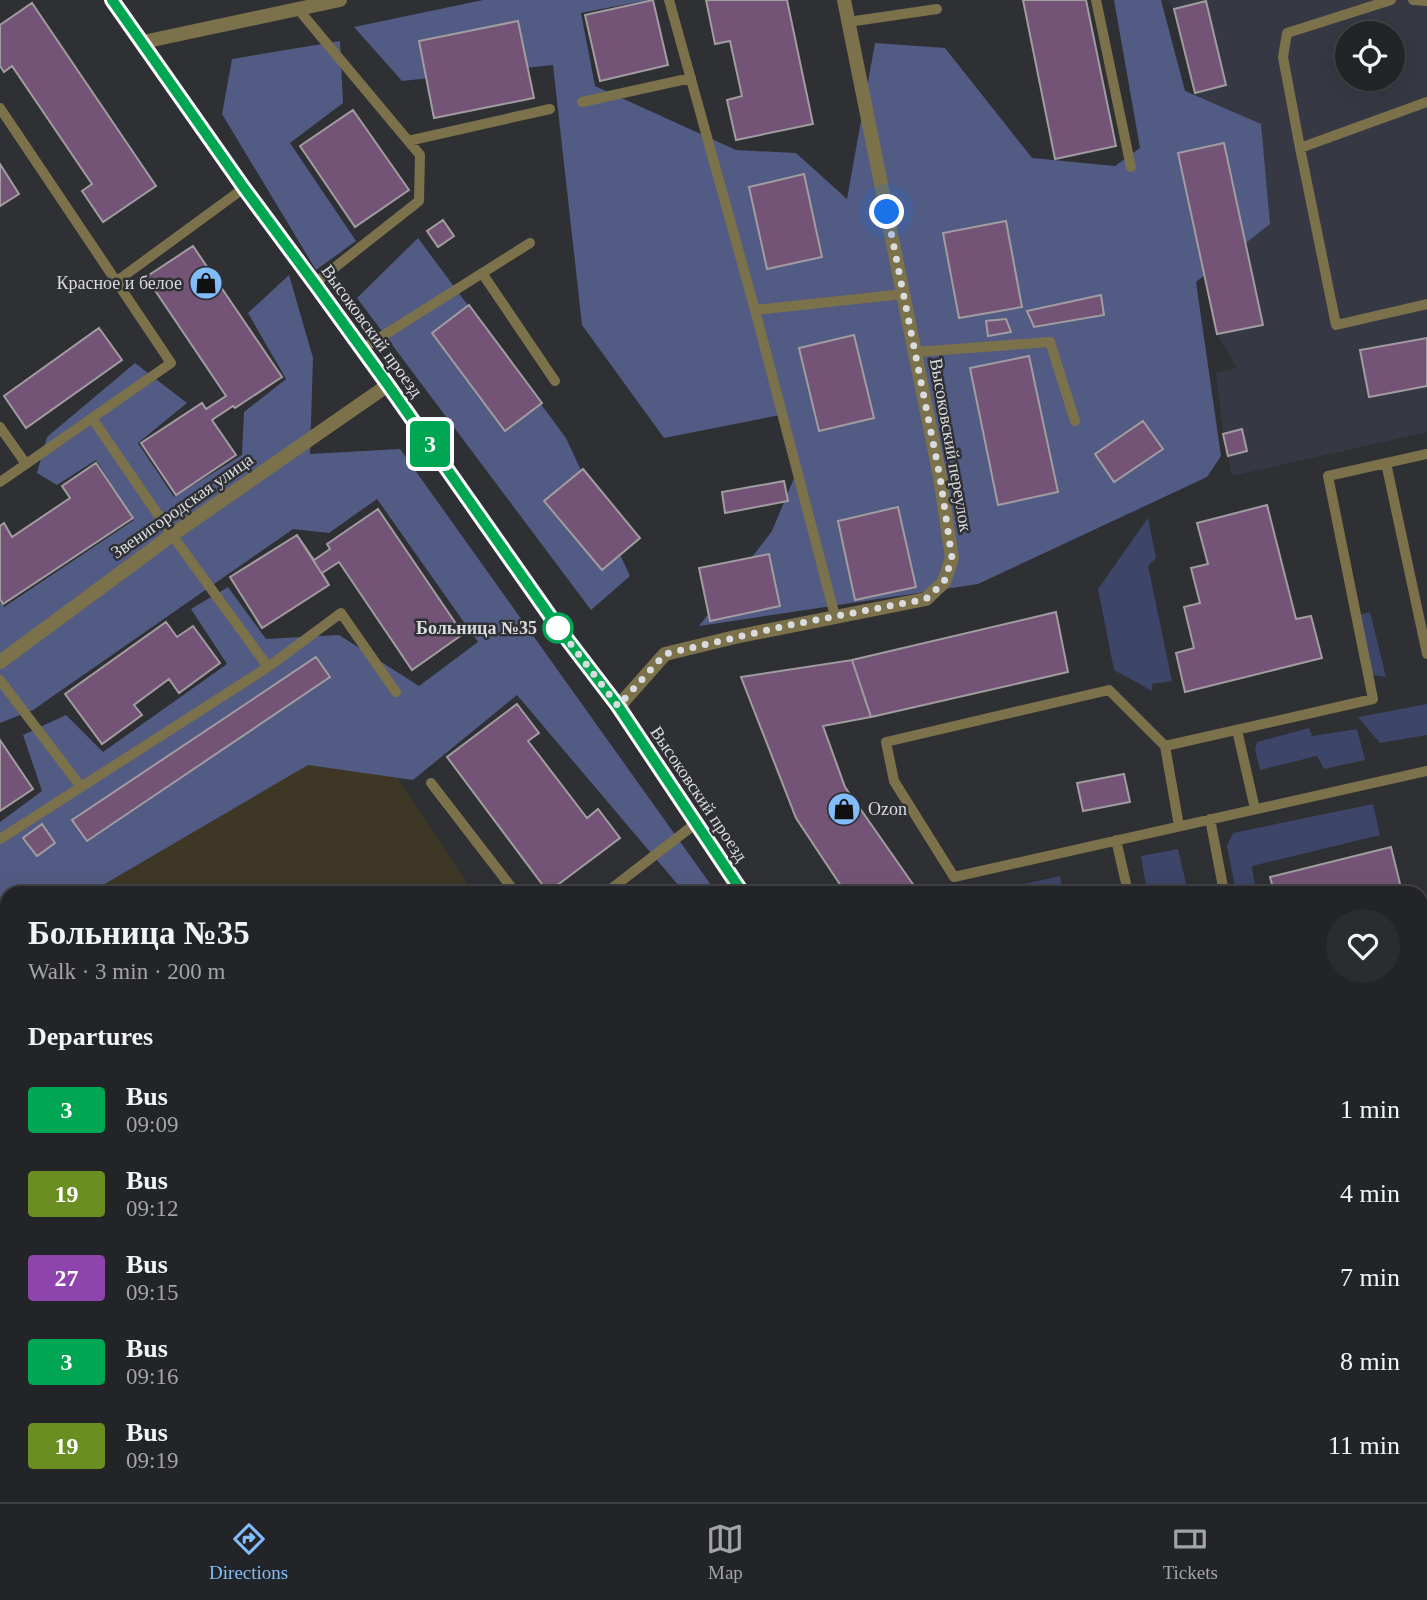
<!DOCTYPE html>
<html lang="en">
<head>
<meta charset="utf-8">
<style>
  :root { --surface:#232427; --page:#2b2c2f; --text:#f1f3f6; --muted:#a3a4a7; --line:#404144; --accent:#81bdfa }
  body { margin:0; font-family:Georgia,serif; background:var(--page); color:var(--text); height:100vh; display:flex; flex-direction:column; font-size:26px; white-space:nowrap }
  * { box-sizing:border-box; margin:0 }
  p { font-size:23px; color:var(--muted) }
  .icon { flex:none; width:38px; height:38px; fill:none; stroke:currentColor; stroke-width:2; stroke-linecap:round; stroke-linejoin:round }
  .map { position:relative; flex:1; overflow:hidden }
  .side { position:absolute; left:0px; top:886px; width:1428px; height:618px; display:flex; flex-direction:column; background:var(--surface); border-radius:21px 21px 0 0; box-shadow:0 7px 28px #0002,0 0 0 2px var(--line) }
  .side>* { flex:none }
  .badge { padding:0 14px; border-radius:5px; font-size:24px; line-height:46px }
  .fabs { position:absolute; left:1335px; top:21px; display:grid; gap:14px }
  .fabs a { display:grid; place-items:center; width:70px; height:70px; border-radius:50%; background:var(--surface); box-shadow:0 7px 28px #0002,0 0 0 2px var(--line); font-size:35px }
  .you { position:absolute; width:35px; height:35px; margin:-18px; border:5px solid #fff; border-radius:50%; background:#1a73e8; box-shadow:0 0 0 10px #1a73e833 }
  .map>.badge { position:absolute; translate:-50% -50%; box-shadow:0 0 0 4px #fff }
  h2 { padding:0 28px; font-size:26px; line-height:63px }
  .round { display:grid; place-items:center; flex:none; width:74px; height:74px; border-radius:37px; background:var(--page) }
  .summary { display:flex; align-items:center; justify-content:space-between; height:119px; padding:0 28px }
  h1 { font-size:33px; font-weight:800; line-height:52px }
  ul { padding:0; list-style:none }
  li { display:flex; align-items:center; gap:21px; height:84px; padding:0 28px }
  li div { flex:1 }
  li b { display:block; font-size:26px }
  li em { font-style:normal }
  li .badge { min-width:77px; font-weight:700; text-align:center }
  .tab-bar { display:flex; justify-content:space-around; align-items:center; height:98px; border-top:2px solid var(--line); background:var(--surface); font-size:19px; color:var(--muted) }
  .tab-bar a { display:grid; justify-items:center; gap:4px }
  .tab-bar .selected { color:var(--accent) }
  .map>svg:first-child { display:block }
  .built { fill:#363943; fill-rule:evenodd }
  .medical { fill:#3e3726 }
  .green { fill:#3d4568 }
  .forest { fill:#525b83 }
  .building { fill:#745476; stroke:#a09ca0; stroke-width:2 }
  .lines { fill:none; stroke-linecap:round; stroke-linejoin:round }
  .service { stroke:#7b714a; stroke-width:10 }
  .minor { stroke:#7b714a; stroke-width:14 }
  .tertiary { stroke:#7b714a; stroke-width:14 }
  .line-casing { stroke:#fff; stroke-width:16 }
  .line { stroke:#00a651; stroke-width:10 }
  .walk { stroke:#dadbde; stroke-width:7; stroke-dasharray:0 12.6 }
  .stop-dot { fill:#fff; stroke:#00a651; stroke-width:3.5 }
  .labels { text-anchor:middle; stroke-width:5; stroke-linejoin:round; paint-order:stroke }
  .poi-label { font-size:18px; fill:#dadbde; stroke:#2f3034; text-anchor:end }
  .street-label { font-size:18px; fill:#dadbde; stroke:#2f3034 }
  .stop-label { font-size:18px; font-weight:bold; fill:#dadbde; stroke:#2f3034; text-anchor:end }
</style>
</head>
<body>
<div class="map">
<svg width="1427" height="1502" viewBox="0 0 1427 1502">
  <rect width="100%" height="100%" fill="#2f3034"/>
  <path class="built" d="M1168 0H1427V432L1232 476 1223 434 1216 373 1237 368 1217 334 1178 153 1208 146 1174 9ZM1348 33H1393V79H1348Z
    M1427 1127V1502H0V1447L7 1445V1496H1421V1129Z"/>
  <path class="medical" d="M330 677 473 892H7V1365L0 1367V896Z"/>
  <path class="green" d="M1148 518 1156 558 1148 566 1172 681 1152 684V691L1114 670 1098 589Z
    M1370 612 1386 677 1373 675 1359 615Z
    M1427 704V735L1380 743 1358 717Z
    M1309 728 1312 736 1357 729 1365 760 1324 769 1317 756 1260 770 1255 749 1257 742Z
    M1373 804 1380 835 1252 866 1256 892H1236L1227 846 1233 833Z
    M1178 849 1188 892H1147L1141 856Z
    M1060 876 1063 892H988Z"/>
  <path class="forest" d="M483 0H648L581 13 595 86 736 150 796 153 847 199 875 43 945 48 1032 158 1115 166 1140 148 1114 0H1161L1185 91 1261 124 1270 224 1196 282 1221 456 1207 477 978 584 699 626 772 531 797 471 780 415 664 438 582 325 553 65 402 81 354 27Z
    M340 41 343 103 290 143 356 241 316 270 222 114 232 59Z
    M418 238 566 438 630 576 591 610 357 298Z
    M289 275 313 358 310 454 400 449 716 892H684L517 695 413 780 308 765 91 892H7V942L0 945V822L42 791 23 735 66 715 103 752 227 664 191 609 228 587 266 639 339 635 419 686 478 642 377 499 329 533 293 529 33 710 0 723V602L4 607 134 520 96 460 57 485 37 473 47 437 135 363 187 403 138 443 174 497 242 455 244 412 286 379 248 313Z"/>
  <path class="building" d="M653 0 668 65 600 81 585 15Z
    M706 0H787L813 124 736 140 727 100 742 96 730 41 715 44Z
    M1023 0H1086L1116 146 1055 159Z
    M1206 1 1226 85 1195 93 1174 9Z
    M32 3 156 186 103 222 82 191 92 184 12 66 4 72 0 66V25Z
    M518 21 534 98 434 118 419 41Z
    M353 110 409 190 355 227 300 146Z
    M1224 143 1263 325 1217 334 1178 153Z
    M0 164 19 194 0 206Z
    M804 174 822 257 767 269 749 187Z
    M443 220 454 236 438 247 427 231Z
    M1006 221 1022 307 959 318 943 233Z
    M193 246 282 377 235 408 233 406 212 420 236 455 176 495 141 443 202 403 206 409 226 396 146 277Z
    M1101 295 1104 315 1034 327 1027 311Z
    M469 305 542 403 505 431 432 333Z
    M1006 319 1011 332 988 336 986 321Z
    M99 328 122 360 26 428 4 396Z
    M854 335 874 418 819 431 799 348Z
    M1427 338V386L1369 397 1360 350Z
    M1029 356 1058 492 998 505 970 368Z
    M1143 421 1163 449 1114 482 1095 454Z
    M1242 429 1247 451 1228 456 1223 434Z
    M96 463 133 518 3 604 0 599V526L4 523 12 537 70 498 62 486Z
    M583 469 640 538 602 570 544 501Z
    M784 481 788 501 725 513 722 492Z
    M1267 505 1296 619 1311 616 1322 658 1185 692 1176 653 1194 648 1184 607 1200 603 1191 568 1208 564 1197 523Z
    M898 507 916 587 855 600 838 521Z
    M378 509 463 634 412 670 339 562 322 573 329 585 262 628 230 577 297 535 314 560 330 549 327 544Z
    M297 535 329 585 262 628 230 577Z
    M769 554 780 606 710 621 699 568Z
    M1056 612 1068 672 871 717 852 660Z
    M166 622 177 637 193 626 220 663 179 693 169 679 134 705 142 715 102 744 65 694Z
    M316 657 330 677 87 841 72 820Z
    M852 660 871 717 823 726 845 787 917 890 912 892H845L796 818 741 677Z
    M517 704 539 733 528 741 587 818 598 809 620 838 548 892 447 757Z
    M0 740 33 789 0 811Z
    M1124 774 1130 802 1083 811 1077 783Z
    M42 824 55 843 37 856 23 838Z
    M1391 847 1402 892H1274L1270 877Z
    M1427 959V1004L1421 1006V961Z
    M7 1253V1307L0 1309V1255Z
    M1427 1359V1459L1421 1460V1360Z
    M7 1445V1489L0 1491V1447Z
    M129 1496H151L152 1502H131Z
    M203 1496H291L292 1502H205Z
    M383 1496H447L449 1502H384Z
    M520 1496H625L626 1502H522Z
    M775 1496H833L835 1502H777Z
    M994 1496H1032L1033 1502H995Z
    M1080 1496H1130L1131 1502H1081Z
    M1207 1496H1246L1218 1502H1208Z"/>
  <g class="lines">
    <path class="service" d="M669 0 755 310 903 294
      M1096 0 1131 167
      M1413 0 1427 1
      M298 9 420 155 419 201 315 283
      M848 22 937 9
      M582 102 691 78
      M1427 102 1300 148 1336 325 1427 304
      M0 108 171 363 26 464
      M408 141 550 109
      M1300 148 1283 57 1287 33 1391 0
      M482 273 555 381
      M117 281 244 188
      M755 310 835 616
      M362 349 530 243
      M915 352 1050 342 1075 421
      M92 418 172 535 268 667
      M0 427 26 464 0 482
      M1427 454 1328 476 1373 699 1165 746 1109 690 886 742 894 781 954 877 1427 771
      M1386 463 1427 654
      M0 680 81 787
      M1237 730 1255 809
      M1165 746 1179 826
      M431 783 515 892
      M1210 819 1224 892
      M0 839 268 667 341 613 396 692
      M1116 840 1128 892
      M607 892 695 824
      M0 1160H7
      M1421 1166 1427 1165
      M1421 1348 1427 1346
      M1421 1483 1427 1482
      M98 1496 102 1502
      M316 1496 317 1502
      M700 1496 701 1502
      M926 1496 927 1502
      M1166 1496 1167 1502
      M69 1502 75 1500 78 1496
      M1330 1502 1358 1496"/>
    <path class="minor" d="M143 42 340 0
      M0 662 172 535 388 385
      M618 707 665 654 735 637 926 599 944 582 952 558 940 477 844 0
      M0 1387 7 1386"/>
    <path class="tertiary" d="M112 0 244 188 315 283 388 385 557 626 618 707 742 892
      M1421 1066 1427 1065"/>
  </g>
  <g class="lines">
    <defs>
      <path id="line" d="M112 0 244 188 315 284 388 385 557 626 618 706 742 892"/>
    </defs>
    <use href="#line" class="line-casing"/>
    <use href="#line" class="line"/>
    <path class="walk" d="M558 628 557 626 618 706 665 654 785 626 926 599 944 582 952 558 940 477 887 212"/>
  </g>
  <defs>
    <symbol id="shop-disc" viewBox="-11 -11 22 22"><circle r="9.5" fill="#81bdfa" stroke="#2f3034"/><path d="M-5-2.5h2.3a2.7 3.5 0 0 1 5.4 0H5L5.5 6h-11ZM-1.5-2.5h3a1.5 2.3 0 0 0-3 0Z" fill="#111"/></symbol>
  </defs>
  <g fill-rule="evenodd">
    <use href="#shop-disc" x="187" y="264" width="38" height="38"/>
    <use href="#shop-disc" x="825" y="790" width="38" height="38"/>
  </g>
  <circle class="stop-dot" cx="558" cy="628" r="14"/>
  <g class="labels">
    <g class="poi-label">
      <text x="182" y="289">Красное и белое</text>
      <text x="868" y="815" text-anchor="start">Ozon</text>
    </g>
    <g class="street-label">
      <text transform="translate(372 331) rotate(54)" y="6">Высоковский проезд</text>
      <text transform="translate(951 445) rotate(80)" y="6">Высоковский переулок</text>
      <text transform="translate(182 506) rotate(-35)" y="6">Звенигородская улица</text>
      <text transform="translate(699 794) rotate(56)" y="6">Высоковский проезд</text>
    </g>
    <g class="stop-label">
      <text x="537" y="634">Больница №35</text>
    </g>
  </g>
</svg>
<div class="fabs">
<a><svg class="icon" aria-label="locate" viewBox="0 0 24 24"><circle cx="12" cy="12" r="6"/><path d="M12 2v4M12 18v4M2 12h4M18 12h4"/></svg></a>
</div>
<div class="you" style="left:887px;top:212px"></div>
<b class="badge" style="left:430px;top:444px;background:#00a651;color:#fff">3</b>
<section class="side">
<div class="summary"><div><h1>Больница №35</h1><p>Walk · 3 min · 200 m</p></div><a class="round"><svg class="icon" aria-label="heart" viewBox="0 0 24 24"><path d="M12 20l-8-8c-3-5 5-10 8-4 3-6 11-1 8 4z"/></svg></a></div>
<h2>Departures</h2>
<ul>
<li><span class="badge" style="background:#00a651;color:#fff">3</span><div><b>Bus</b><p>09:09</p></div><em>1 min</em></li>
<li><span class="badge" style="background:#6b8e23;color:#fff">19</span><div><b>Bus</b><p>09:12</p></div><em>4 min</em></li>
<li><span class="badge" style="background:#8e44ad;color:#fff">27</span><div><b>Bus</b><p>09:15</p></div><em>7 min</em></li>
<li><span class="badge" style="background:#00a651;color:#fff">3</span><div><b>Bus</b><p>09:16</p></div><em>8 min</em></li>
<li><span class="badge" style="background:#6b8e23;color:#fff">19</span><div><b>Bus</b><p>09:19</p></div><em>11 min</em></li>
</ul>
</section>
</div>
<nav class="tab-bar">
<a class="selected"><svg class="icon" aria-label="directions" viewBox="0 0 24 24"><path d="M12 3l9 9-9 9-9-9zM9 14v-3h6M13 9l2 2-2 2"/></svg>Directions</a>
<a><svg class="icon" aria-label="map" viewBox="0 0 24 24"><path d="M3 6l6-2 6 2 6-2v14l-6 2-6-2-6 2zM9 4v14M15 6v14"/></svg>Map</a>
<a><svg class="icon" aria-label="tickets" viewBox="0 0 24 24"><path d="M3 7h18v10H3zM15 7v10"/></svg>Tickets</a>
</nav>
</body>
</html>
